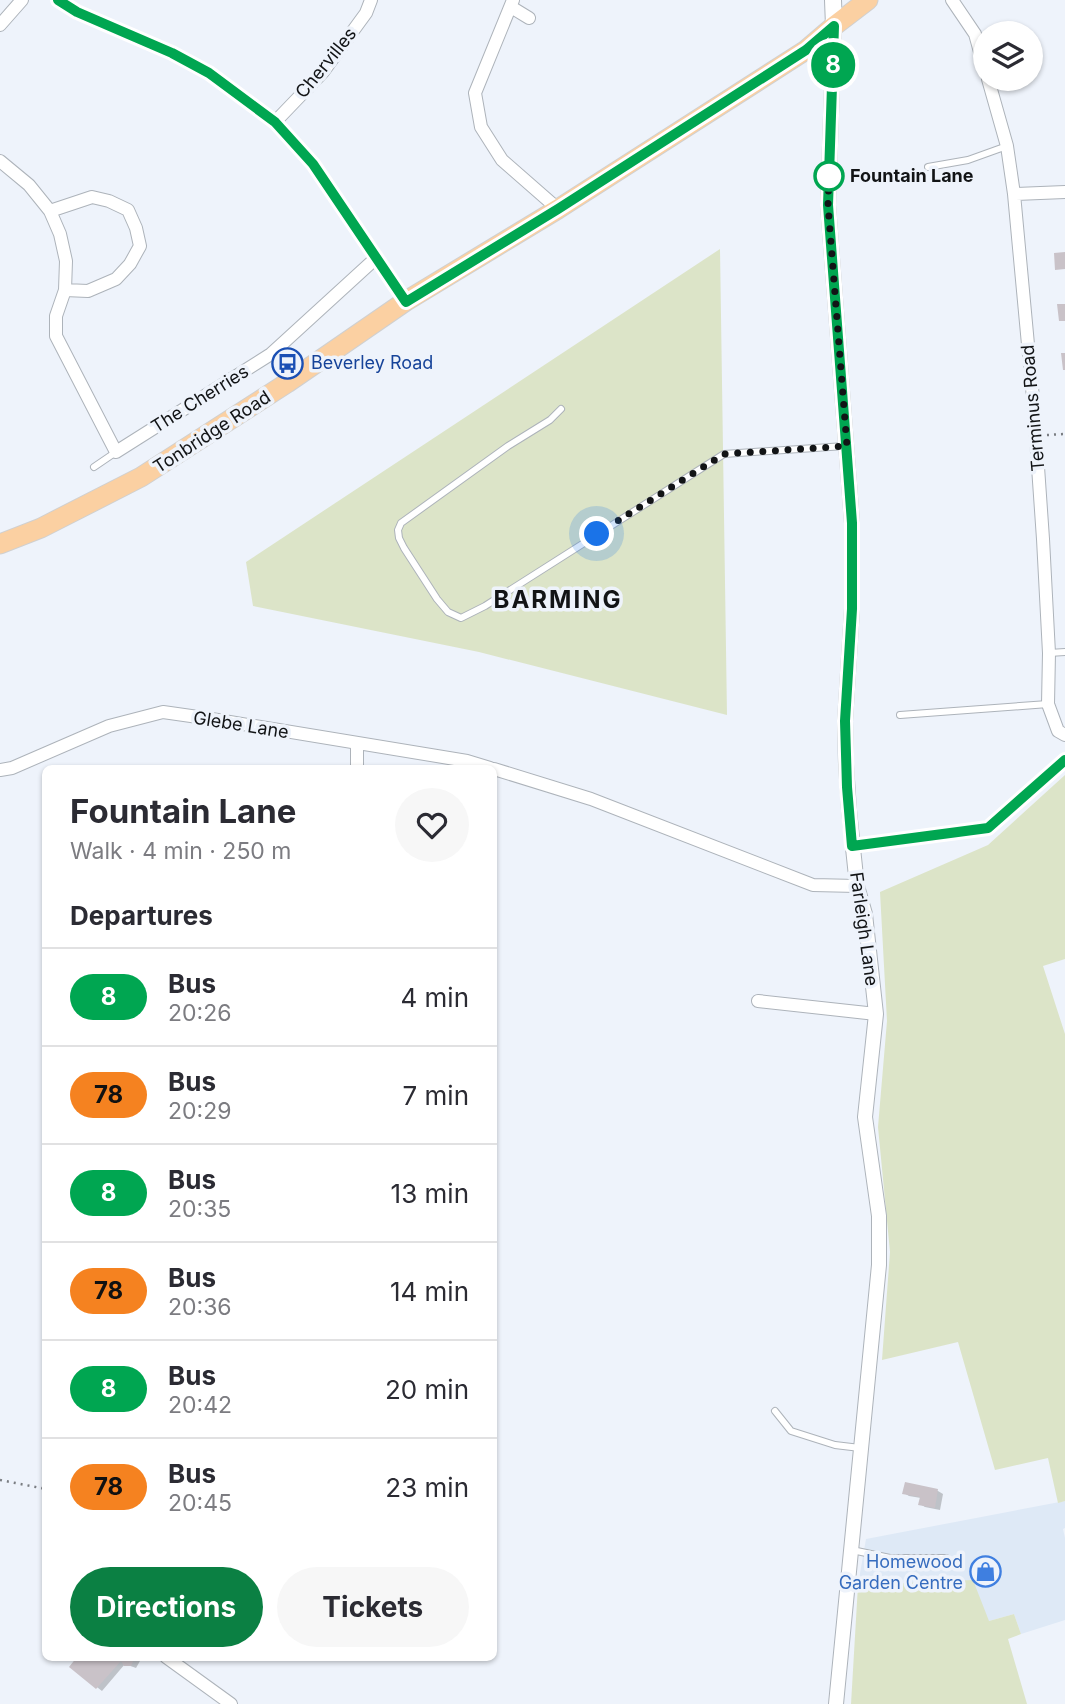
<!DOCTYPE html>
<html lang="en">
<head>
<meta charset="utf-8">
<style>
  :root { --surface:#fff; --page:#f7f7f7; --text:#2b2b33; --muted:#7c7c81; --line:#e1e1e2; --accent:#0b8043 }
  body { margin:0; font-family:Inter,sans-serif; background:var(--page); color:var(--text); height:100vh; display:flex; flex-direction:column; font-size:26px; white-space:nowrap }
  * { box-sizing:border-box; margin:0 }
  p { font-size:23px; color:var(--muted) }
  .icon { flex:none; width:38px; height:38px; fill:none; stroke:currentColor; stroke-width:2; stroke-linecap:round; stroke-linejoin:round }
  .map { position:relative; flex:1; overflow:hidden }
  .sheet { position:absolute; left:42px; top:765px; width:455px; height:896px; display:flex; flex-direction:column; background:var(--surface); border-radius:10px; box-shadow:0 2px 5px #0004 }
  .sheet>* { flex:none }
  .badge { padding:0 14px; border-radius:23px; font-size:24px; line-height:46px }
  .fabs { position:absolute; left:973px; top:21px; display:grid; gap:14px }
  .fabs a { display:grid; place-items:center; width:70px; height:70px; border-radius:50%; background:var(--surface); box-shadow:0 2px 5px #0004; font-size:35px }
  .you { position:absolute; width:35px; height:35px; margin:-18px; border:5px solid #fff; border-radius:50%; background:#1a73e8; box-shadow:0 0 0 10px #1a73e833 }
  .map>.badge { position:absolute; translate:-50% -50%; box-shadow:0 0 0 4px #fff }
  h2 { padding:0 28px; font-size:26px; line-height:63px }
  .round { display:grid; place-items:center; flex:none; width:74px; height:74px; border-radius:37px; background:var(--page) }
  .overview { display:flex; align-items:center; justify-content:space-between; height:119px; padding:0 28px }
  h1 { font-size:33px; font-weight:700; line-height:52px }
  .action { display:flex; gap:14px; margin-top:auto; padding:14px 28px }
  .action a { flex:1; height:80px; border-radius:42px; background:var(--accent); color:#fff; font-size:28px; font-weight:700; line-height:80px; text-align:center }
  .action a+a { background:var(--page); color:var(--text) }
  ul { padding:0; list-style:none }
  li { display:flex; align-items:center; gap:21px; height:98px; padding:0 28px; border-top:2px solid var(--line) }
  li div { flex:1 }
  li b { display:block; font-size:26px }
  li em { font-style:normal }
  li .badge { min-width:77px; font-weight:700; text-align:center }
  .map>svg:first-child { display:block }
  .built { fill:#dee9f6 }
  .green { fill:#dce4c8 }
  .shadow { fill:#0003 }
  .building { fill:#c9c2c8 }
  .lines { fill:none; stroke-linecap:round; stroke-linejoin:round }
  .service-casing { stroke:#adb3ba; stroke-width:8 }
  .minor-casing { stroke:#adb3ba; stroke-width:14 }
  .tertiary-casing { stroke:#adb3ba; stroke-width:16 }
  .secondary-casing { stroke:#adb3ba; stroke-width:18 }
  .primary-casing { stroke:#d0d0d0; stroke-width:21 }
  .path { stroke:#7a7d82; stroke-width:2.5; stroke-dasharray:2 5; stroke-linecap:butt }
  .service { stroke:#fff; stroke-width:6 }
  .minor { stroke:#fff; stroke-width:12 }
  .tertiary { stroke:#fff; stroke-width:14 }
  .secondary { stroke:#fff; stroke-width:16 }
  .primary { stroke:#fbd0a2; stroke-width:19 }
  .line-casing { stroke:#fff; stroke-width:16 }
  .line { stroke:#00a651; stroke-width:10 }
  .walk { stroke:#121416; stroke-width:7; stroke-dasharray:0 12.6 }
  .stop-dot { fill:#fff; stroke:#00a651; stroke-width:3.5 }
  .labels { text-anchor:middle; stroke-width:7; stroke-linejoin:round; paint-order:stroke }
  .street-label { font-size:18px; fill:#121416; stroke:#eef3fb }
  .stop-label { font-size:18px; font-weight:bold; fill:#121416; stroke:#eef3fb; text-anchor:start }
  .transit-label { font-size:18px; fill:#164399; stroke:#eef3fb; text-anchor:start }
  .shop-label { font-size:18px; fill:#366cbe; stroke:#eef3fb; text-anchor:end }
  .district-label { font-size:24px; font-weight:bold; letter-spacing:2px; fill:#121416; stroke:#eef3fb }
</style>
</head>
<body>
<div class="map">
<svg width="1065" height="1704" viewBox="0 0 1065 1704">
  <rect width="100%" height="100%" fill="#eef3fb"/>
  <path class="built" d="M1065 1501V1528L1063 1529 1065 1538V1620L1021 1634 1014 1614 989 1621 858 1585 866 1539Z"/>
  <path class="green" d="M720 249 727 715 479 652 253 606 246 562Z
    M1065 775V959L1043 966 1065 1034V1501L1058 1503 1048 1458 995 1470 958 1342 882 1360 890 1252 878 1127 887 1021 880 892 988 845Z
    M973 1580 989 1621 1014 1614 1021 1634 1008 1639 1027 1704H851L858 1585Z"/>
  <path class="shadow" d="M906 1484 938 1491 943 1494 940 1510 925 1507 920 1504 921 1498 909 1496 904 1493Z
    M79 1657H136L140 1661 136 1668 125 1664 102 1691 71 1667Z"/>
  <path class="building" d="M1065 252V269L1055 270 1054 253Z
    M1057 304H1065V321H1059Z
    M1061 353H1065V370H1063Z
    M905 1482 938 1489 935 1508 918 1505 920 1497 902 1494Z
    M77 1657H135L131 1666H124L121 1661 96 1689 69 1667Z"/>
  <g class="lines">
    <defs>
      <path id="service" d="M928 167 968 160 1007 146
        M561 409 550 420 508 446 401 523 398 530 399 538 404 548 437 599 448 612 461 618 485 606 724 454 845 446
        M94 467 116 452
        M1049 653 1065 652
        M900 715 1048 704
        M775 1411 791 1431 835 1445 860 1448
        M852 1550 890 1558H946"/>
      <path id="minor" d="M58 0 77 12 172 53 209 73 275 122 313 164 406 301
        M513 0 475 93 481 127 502 160 558 209
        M952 0 975 34 985 70
        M511 7 529 18
        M0 25 22 0
        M988 79 1007 146 1014 194 1034 409 1043 539 1049 653 1048 704 1058 731 1065 735
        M275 122 323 72 366 13 371 0
        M0 161 29 185 50 211 60 234 66 261 65 290 56 316V336L116 452 271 354 376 258
        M1014 194 1065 192
        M50 211 92 197 109 201 128 210 136 228 140 246 130 264 116 279 88 291 65 290
        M357 744V768
        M494 769 591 799 813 885 857 886
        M0 770 12 768 109 726 163 712 212 719 467 761 490 768
        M852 846 988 828 1065 760
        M758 1001 876 1014
        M166 1657 231 1704"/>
      <path id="tertiary" d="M834 26 828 205 852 523V609L845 721 846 764 849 810 857 886 865 914 876 1014 865 1117 879 1216V1265L836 1704"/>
      <path id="secondary" d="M833 0 834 26"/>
      <path id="primary" d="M0 544 41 528 141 477 287 383 406 301 558 209 806 50 834 26 868 0"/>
    </defs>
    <use href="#service" class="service-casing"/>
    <use href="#minor" class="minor-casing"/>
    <use href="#tertiary" class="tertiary-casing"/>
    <use href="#secondary" class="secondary-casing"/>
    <use href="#primary" class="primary-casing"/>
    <path class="path" d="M1047 435 1065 434
      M0 1480 46 1489"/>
    <use href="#service" class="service"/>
    <use href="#minor" class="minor"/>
    <use href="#tertiary" class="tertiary"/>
    <use href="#secondary" class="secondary"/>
    <use href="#primary" class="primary"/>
  </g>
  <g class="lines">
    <defs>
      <path id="line" d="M58 0 77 12 172 53 209 73 275 122 313 164 406 302 558 209 806 50 834 26 828 205 852 523V609L845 721 847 787 852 846 988 828 1065 760"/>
    </defs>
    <use href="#line" class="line-casing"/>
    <use href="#line" class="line"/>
    <path class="walk" d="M597 534 724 454 847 446 828 205 829 176"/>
  </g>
  <defs>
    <symbol id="bus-ring" viewBox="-11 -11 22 22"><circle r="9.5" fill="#eef3fb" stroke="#1a4fb4" stroke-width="1.5"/><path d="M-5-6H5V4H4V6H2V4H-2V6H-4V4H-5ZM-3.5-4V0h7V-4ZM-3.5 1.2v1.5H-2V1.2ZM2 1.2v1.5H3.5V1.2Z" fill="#1a4fb4"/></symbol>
    <symbol id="shop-ring" viewBox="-11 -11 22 22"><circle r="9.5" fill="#eef3fb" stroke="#3f7fe0" stroke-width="1.5"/><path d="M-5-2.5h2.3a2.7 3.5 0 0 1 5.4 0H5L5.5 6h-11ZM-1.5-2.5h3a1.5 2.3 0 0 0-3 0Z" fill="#3f7fe0"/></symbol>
  </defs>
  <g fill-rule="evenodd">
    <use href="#bus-ring" x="270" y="346" width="35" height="35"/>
    <use href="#shop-ring" x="968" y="1554" width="35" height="35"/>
  </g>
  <circle class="stop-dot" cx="829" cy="176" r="14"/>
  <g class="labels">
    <g class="street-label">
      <text transform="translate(326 63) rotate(-51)" y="6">Chervilles</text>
      <text transform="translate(200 399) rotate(-32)" y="6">The Cherries</text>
      <text transform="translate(1033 408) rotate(-95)" y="6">Terminus Road</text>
      <text transform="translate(212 432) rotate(-33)" y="6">Tonbridge Road</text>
      <text transform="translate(241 725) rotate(9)" y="6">Glebe Lane</text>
      <text transform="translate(864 929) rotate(82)" y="6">Farleigh Lane</text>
    </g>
    <g class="stop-label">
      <text x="850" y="182">Fountain Lane</text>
    </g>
    <g class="transit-label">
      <text x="311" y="369">Beverley Road</text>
    </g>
    <g class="shop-label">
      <text x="963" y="1568">Homewood<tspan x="963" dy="21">Garden Centre</tspan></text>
    </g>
    <g class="district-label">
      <text x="558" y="608">BARMING</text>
    </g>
  </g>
</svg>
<div class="fabs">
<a><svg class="icon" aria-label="layers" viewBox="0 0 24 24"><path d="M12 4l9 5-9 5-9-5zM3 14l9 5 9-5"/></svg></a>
</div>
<div class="you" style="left:597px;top:534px"></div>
<b class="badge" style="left:833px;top:65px;background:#00a651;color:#fff">8</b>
<section class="sheet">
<div class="overview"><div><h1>Fountain Lane</h1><p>Walk · 4 min · 250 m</p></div><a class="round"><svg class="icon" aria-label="heart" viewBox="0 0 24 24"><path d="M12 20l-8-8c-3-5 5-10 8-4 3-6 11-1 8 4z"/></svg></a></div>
<h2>Departures</h2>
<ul>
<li><span class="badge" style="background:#00a651;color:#fff">8</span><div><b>Bus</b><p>20:26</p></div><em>4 min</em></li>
<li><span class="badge" style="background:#f58220;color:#111">78</span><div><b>Bus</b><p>20:29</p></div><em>7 min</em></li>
<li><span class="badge" style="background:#00a651;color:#fff">8</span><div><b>Bus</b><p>20:35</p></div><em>13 min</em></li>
<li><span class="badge" style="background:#f58220;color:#111">78</span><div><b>Bus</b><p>20:36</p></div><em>14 min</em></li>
<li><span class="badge" style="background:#00a651;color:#fff">8</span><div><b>Bus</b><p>20:42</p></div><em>20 min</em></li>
<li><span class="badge" style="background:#f58220;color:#111">78</span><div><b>Bus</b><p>20:45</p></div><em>23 min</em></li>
</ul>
<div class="action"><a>Directions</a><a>Tickets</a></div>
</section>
</div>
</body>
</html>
